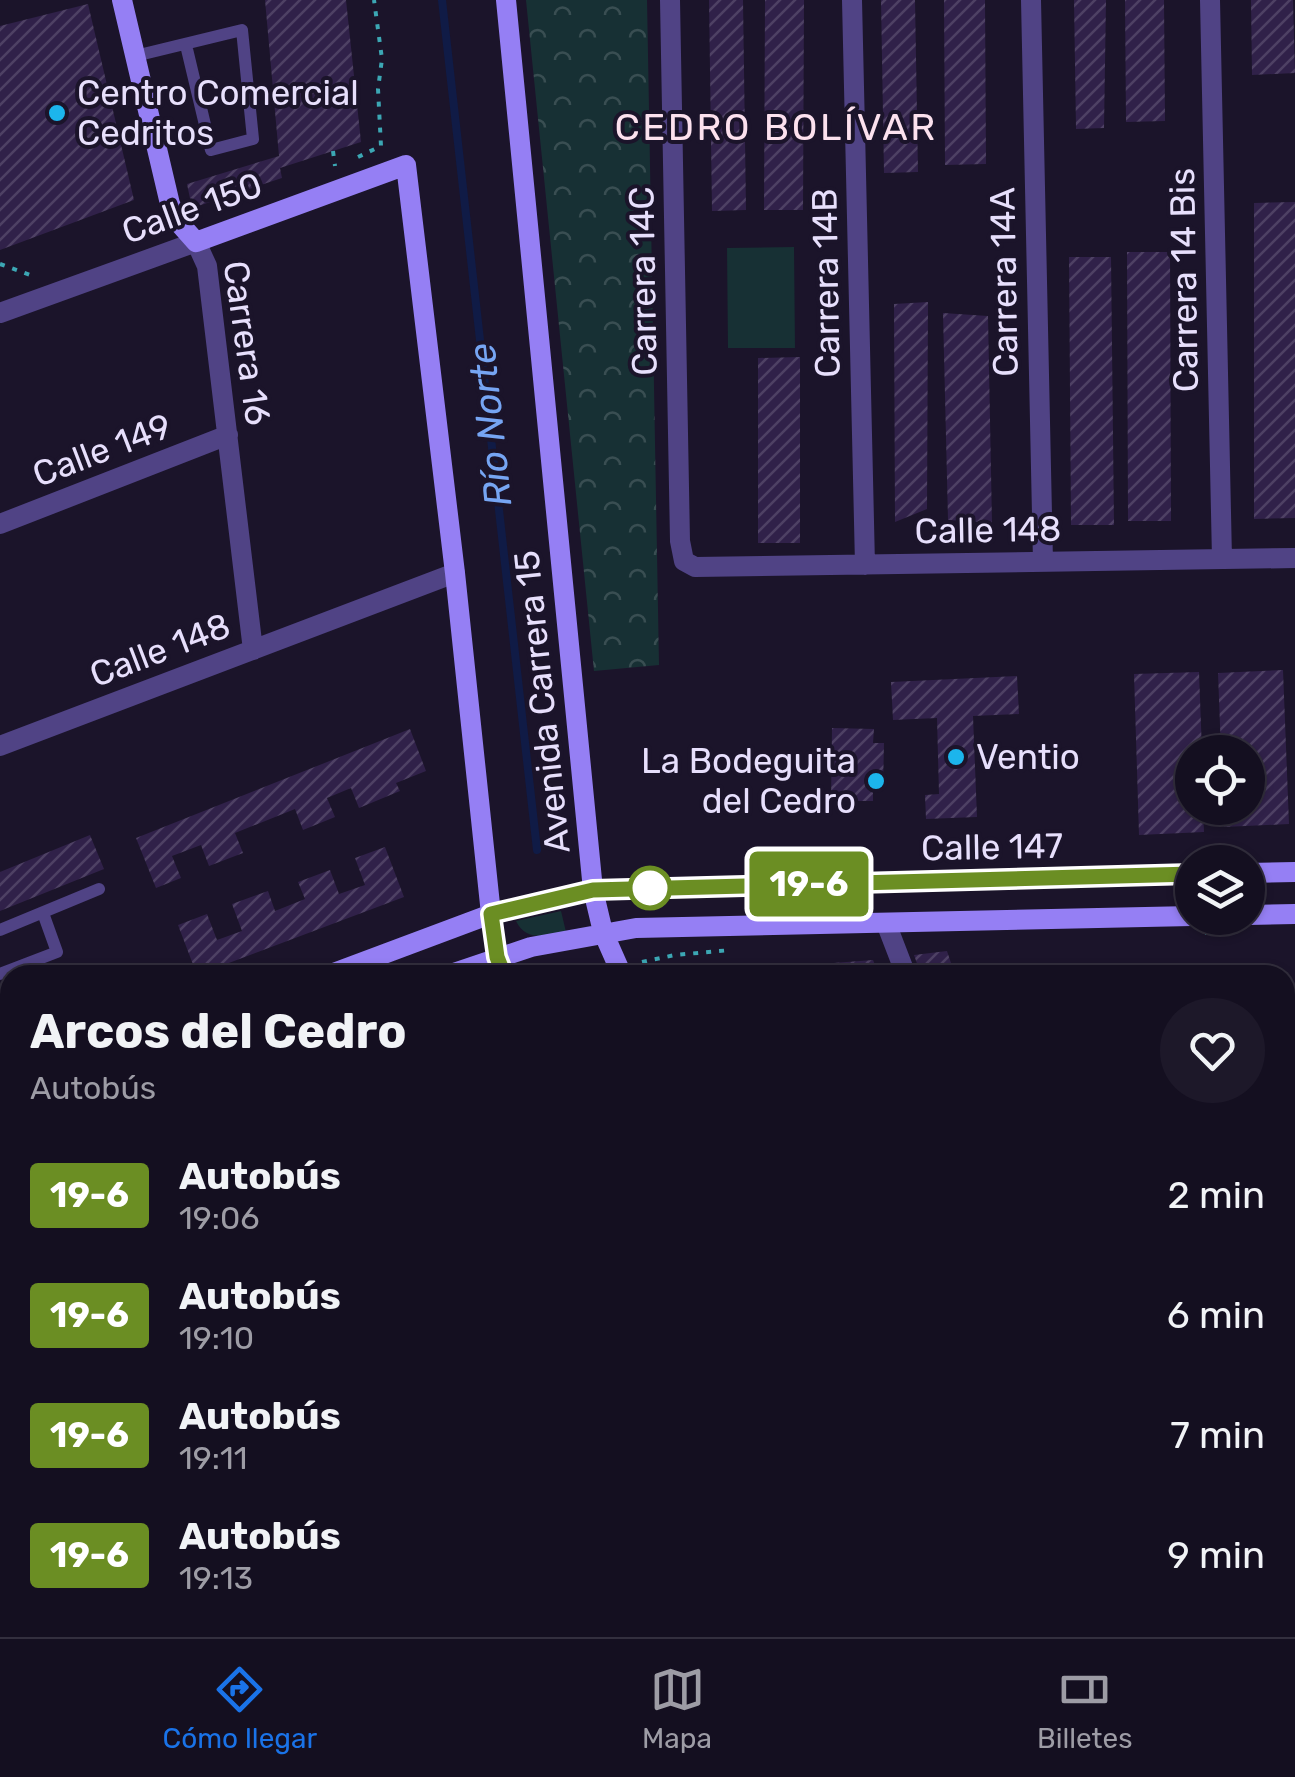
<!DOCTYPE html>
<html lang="es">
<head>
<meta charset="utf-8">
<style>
  :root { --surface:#140f20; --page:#1d1829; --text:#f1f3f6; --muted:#9d9ca5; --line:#332f3e; --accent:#1a73e8 }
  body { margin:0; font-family:Rubik,sans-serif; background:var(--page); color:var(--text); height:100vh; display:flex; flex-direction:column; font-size:38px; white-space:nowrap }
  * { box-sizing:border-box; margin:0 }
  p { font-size:32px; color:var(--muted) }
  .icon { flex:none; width:55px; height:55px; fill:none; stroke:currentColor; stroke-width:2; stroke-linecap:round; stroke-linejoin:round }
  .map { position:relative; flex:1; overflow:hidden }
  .side { position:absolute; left:0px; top:965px; width:1295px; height:672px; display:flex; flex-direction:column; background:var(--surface); border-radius:30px 30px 0 0; box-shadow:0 2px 8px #0004,0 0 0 2px var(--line) }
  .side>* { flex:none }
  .badge { padding:0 20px; border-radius:8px; font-size:35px; line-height:65px }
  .controls { position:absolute; left:1175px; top:735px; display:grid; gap:20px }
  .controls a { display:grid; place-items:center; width:90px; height:90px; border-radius:50%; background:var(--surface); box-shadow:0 2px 8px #0004,0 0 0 2px var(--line); font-size:50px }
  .map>.badge { position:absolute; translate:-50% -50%; box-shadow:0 0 0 5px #fff }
  .round { display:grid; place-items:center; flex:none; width:105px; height:105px; border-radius:52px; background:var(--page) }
  .head { display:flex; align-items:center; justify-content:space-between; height:170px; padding:0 30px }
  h1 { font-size:48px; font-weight:700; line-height:75px }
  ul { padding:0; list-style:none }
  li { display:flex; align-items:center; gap:30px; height:120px; padding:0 30px }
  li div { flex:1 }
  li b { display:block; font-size:38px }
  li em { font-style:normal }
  li .badge { min-width:110px; font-weight:700; text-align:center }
  .dock { display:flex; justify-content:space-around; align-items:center; height:140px; border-top:2px solid var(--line); background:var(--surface); font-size:28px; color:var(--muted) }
  .dock a { display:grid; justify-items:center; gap:5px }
  .dock .current { color:var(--accent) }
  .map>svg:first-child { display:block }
  .green { fill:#173034 }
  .park { fill:url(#park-crowns) }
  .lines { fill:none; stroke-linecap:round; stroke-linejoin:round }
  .stream { stroke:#101b46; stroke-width:8 }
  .building { fill:url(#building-hatch) }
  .path { stroke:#3ca7b4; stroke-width:4; stroke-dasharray:5 8; stroke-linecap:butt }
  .lane { stroke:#504385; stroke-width:12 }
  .street { stroke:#504385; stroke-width:20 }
  .secondary { stroke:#957ff4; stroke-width:20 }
  .line-casing { stroke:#fff; stroke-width:22 }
  .line { stroke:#6b8e23; stroke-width:15 }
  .poi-dot { fill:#1cb5ec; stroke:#1b142a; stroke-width:4 }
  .stop-dot { fill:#fff; stroke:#6b8e23; stroke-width:5 }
  .labels { text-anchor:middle; stroke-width:8; stroke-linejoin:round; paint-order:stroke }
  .poi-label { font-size:35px; fill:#e7dffc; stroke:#1b142a; text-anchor:start }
  .street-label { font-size:35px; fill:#e7dffc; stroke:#1b142a }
  .neighbourhood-label { font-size:38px; letter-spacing:2.5px; fill:#fce1ee; stroke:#1b142a }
  .water-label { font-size:38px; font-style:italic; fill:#76a5f3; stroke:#1b142a }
</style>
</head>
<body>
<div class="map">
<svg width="1295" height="1637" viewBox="0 0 1295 1637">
  <defs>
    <pattern id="park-crowns" width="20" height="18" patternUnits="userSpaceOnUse" patternTransform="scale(2.5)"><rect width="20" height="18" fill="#173034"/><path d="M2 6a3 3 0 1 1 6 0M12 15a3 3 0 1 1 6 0" fill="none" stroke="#394e52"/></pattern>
    <pattern id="building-hatch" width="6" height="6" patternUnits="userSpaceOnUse" patternTransform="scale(2.5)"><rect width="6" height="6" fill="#302149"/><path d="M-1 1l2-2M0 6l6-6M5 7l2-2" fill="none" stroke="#4e4164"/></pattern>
  </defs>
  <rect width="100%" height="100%" fill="#1b142a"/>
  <path class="green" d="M794 247 795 348H728L727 248Z
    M561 911 566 932C546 936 526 942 516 921Z"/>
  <path class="park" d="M526 0H647L659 665 594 671Z
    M946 1628H1121L1114 1637H950Z"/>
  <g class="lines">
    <path class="stream" d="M442 0 537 850
      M849 1628 853 1637"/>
  </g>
  <path class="building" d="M265 0H346L361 142 280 168 282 178 192 208 187 184 279 156Z
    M709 0H743L746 210 712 211Z
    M765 0H804L803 210H764Z
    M881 0H915L918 172 884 173Z
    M944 0H985L986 164 945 165Z
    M1074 0H1106L1104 128 1076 129Z
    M1125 0H1164L1165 121 1126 122Z
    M1251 0H1293L1295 73 1252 75Z
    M88 4 134 200 0 250V26Z
    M1295 202V518L1254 519V203Z
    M1127 252H1170L1171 521H1128Z
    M1069 257H1111L1114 525H1071Z
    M928 302 927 509 895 522 894 304Z
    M943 313 988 316 992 523 948 520Z
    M800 357V543H758V358Z
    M1283 670 1289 824 1224 827 1223 808H1248V752H1221L1218 673Z
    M1199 672 1202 752H1192V808H1203L1204 832 1139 835 1134 674Z
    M1017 676 1019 714 973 716 977 817 926 819 925 795 939 794 937 718 893 720 891 682Z
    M832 728 874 729 873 743H884L883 789H873V801H831Z
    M410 729 426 771 396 783 400 791 359 808 351 788 327 798 335 817 303 830 295 809 235 833 243 853 209 866 201 845 172 856 181 878 156 888 136 838Z
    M90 835 104 869 0 911V872Z
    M385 847 404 897 197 975 178 925 207 914 217 940 242 931 232 904 268 891 275 911 305 899 298 882 330 870 339 894 365 885 355 858Z
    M947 951 955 975H921L914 955Z
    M873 960 879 975H824L820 964Z
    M10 1004V1047L0 1051V1008Z
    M1285 1404H1295V1510H1285Z
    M385 1628H457L431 1637H388Z
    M607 1628H738L741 1637H610Z
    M1196 1628H1280V1633L1199 1635Z"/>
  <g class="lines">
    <path class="path" d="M333 151 335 166
      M358 157 381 146 378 89 382 59 374 0
      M0 264 33 276
      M1205 933 1236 932
      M642 962 675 955 731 950
      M644 969 655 975
      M273 975 308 963
      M0 1070 10 1066
      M0 1172 10 1168
      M1110 1628 1122 1637
      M1027 1637 1049 1628"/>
    <path class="lane" d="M135 56 242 30 253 139 211 150 186 45
      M0 930 99 889
      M0 974 57 952 43 913"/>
    <path class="street" d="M670 0 680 541 684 561 695 567 1295 558
      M852 0 865 565
      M1031 0 1043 562
      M1210 0 1222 559
      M0 313 196 242 207 266 253 650
      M0 524 228 435
      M0 746 455 573
      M886 923 906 975
      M1285 1363H1295
      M1154 1628 1157 1637
      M49 1637 75 1628"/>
    <path class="secondary" d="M122 0 170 204 180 224 196 242 406 165 455 573 491 914 497 957 504 975
      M506 0 593 890 603 932 622 975
      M1248 873 1295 872
      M1248 915 1295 914
      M328 975 491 914 593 890 1192 874
      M448 975 531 947 636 928 1192 916
      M0 1098 10 1095
      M0 1143 10 1139
      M770 1628 774 1637
      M927 1628 931 1637"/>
  </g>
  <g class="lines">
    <defs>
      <path id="line" d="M504 975 497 957 491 914 593 890 1192 874"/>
    </defs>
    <use href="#line" class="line-casing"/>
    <use href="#line" class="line"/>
  </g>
  <g class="poi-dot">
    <circle cx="57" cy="113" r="10"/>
    <circle cx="956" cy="757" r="10"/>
    <circle cx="876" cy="781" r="10"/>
  </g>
  <circle class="stop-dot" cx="650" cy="888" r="20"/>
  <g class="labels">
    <g class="poi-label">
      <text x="77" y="105">Centro Comercial<tspan x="77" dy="40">Cedritos</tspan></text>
      <text x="976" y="769">Ventio</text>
      <text x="856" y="773" text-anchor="end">La Bodeguita<tspan x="856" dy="40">del Cedro</tspan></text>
    </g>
    <g class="street-label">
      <text transform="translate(192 208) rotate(-20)" y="12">Calle 150</text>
      <text transform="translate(1184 280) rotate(-91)" y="12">Carrera 14 Bis</text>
      <text transform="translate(643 281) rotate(-91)" y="12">Carrera 14C</text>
      <text transform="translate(1004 282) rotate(-91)" y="12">Carrera 14A</text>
      <text transform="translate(826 283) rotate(-91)" y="12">Carrera 14B</text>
      <text transform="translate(247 343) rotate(82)" y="12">Carrera 16</text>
      <text transform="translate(102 450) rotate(-21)" y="12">Calle 149</text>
      <text transform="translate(988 530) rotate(-1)" y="12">Calle 148</text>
      <text transform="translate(160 650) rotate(-21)" y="12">Calle 148</text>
      <text transform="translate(542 702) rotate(-96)" y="12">Avenida Carrera 15</text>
      <text transform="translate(992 847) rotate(-1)" y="12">Calle 147</text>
    </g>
    <g class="neighbourhood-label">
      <text x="776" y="140">CEDRO BOLÍVAR</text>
    </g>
    <g class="water-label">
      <text transform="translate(490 425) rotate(-96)" y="13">Río Norte</text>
    </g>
  </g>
</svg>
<div class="controls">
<a><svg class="icon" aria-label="locate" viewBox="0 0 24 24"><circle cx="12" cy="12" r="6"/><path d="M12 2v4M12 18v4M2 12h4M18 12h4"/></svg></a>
<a><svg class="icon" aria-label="layers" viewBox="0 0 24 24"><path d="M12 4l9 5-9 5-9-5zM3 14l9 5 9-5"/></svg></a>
</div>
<b class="badge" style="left:809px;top:884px;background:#6b8e23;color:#fff">19-6</b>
<section class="side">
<div class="head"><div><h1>Arcos del Cedro</h1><p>Autobús</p></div><a class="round"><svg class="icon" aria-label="heart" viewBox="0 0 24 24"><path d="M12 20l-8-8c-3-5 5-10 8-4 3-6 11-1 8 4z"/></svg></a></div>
<ul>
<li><span class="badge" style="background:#6b8e23;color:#fff">19-6</span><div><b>Autobús</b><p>19:06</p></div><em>2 min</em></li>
<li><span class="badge" style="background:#6b8e23;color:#fff">19-6</span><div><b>Autobús</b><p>19:10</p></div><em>6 min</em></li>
<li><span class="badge" style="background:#6b8e23;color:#fff">19-6</span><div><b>Autobús</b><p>19:11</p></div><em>7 min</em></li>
<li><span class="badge" style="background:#6b8e23;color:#fff">19-6</span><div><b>Autobús</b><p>19:13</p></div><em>9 min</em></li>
</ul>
</section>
</div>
<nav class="dock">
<a class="current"><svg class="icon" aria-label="directions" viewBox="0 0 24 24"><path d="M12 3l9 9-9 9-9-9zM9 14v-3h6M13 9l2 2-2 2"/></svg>Cómo llegar</a>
<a><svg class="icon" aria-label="map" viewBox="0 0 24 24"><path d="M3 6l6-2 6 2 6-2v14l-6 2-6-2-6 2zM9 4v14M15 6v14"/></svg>Mapa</a>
<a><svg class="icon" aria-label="tickets" viewBox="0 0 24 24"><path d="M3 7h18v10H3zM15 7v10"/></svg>Billetes</a>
</nav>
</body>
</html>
